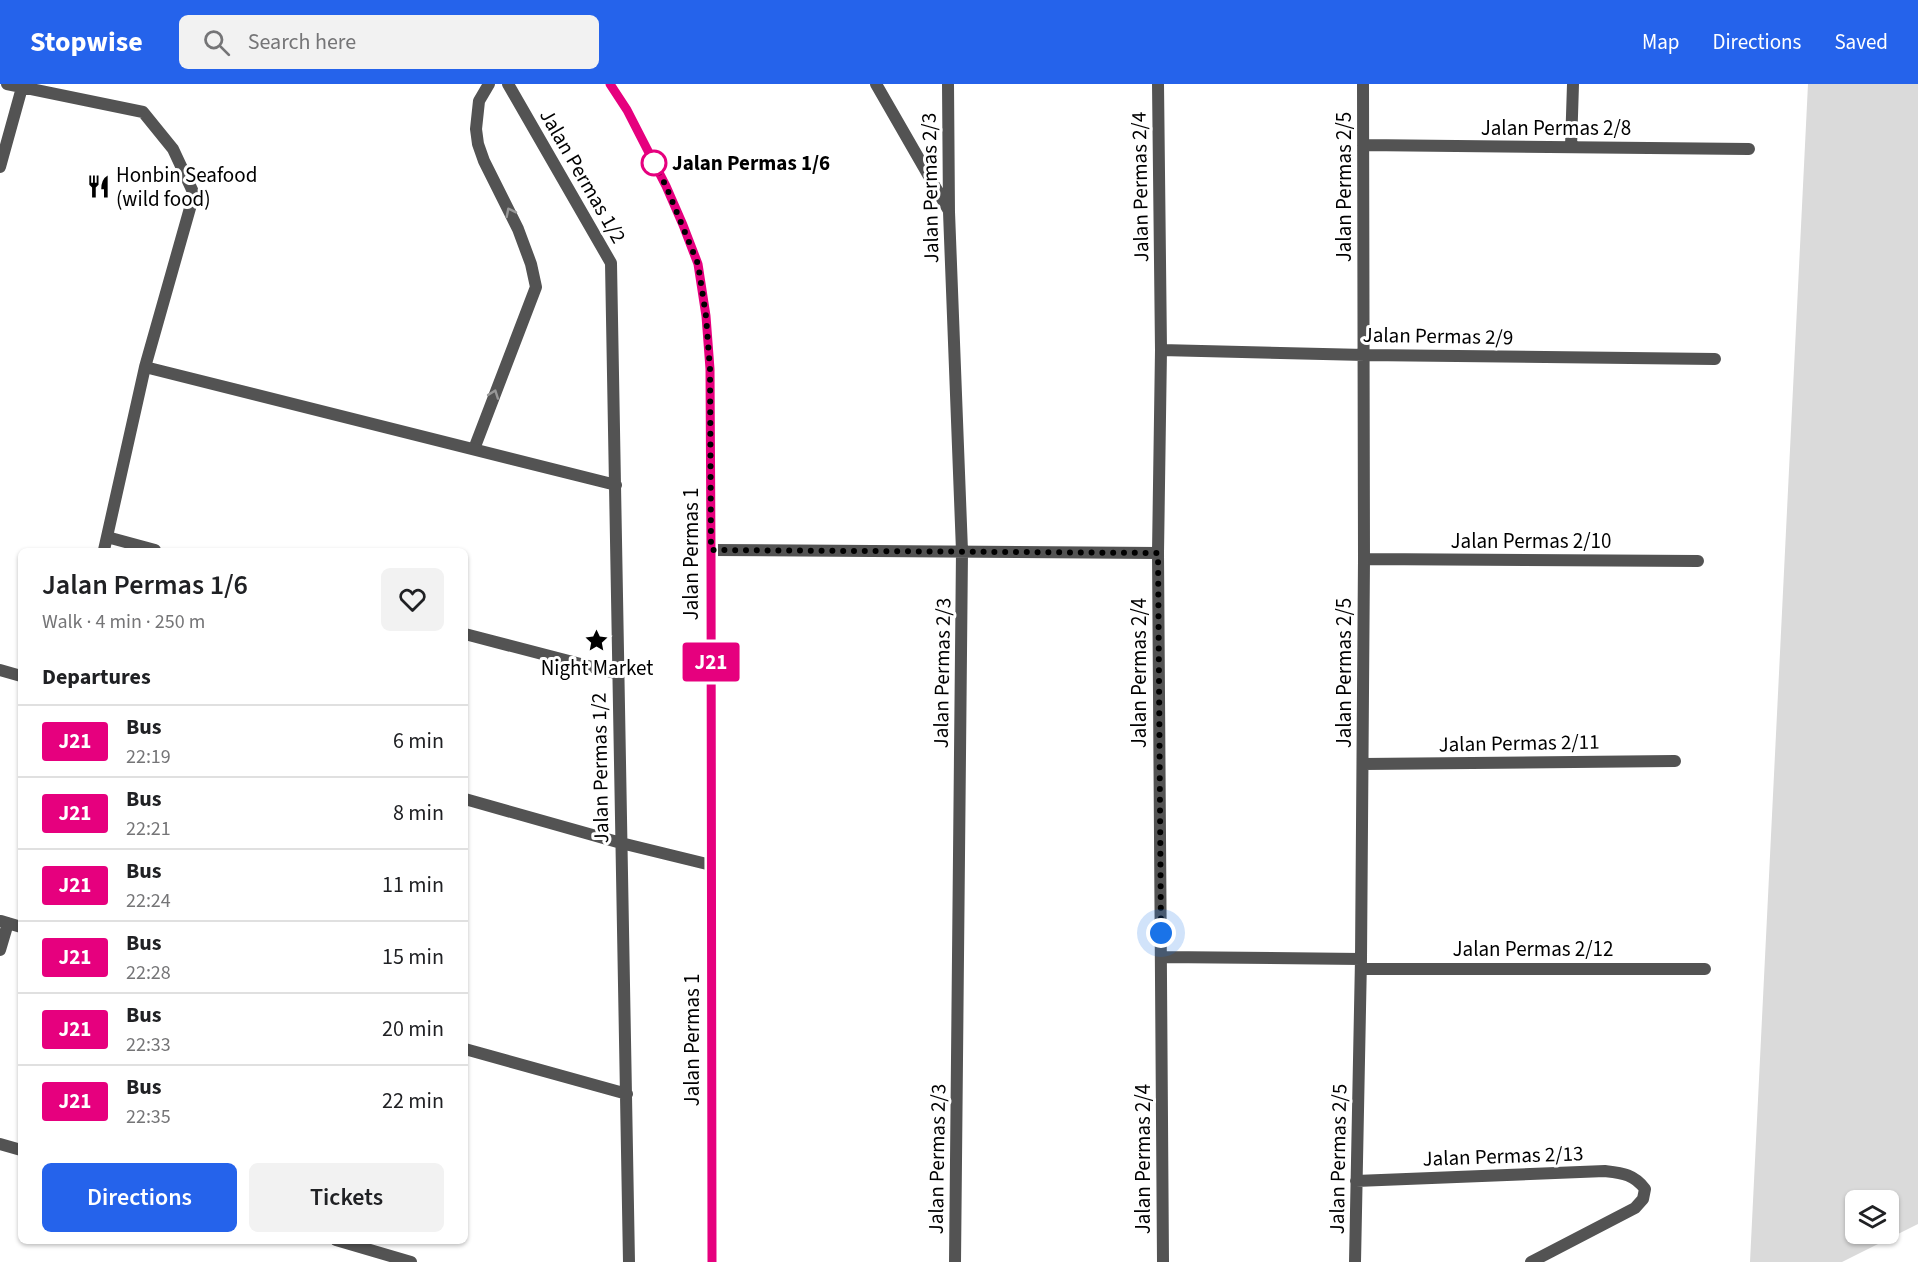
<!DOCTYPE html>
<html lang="en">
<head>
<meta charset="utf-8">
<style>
  :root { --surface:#fff; --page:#f2f2f2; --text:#202124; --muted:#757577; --line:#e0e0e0; --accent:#2563eb }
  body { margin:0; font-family:"Source Sans 3",sans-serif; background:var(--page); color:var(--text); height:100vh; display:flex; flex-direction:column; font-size:22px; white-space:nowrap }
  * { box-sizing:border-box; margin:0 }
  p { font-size:20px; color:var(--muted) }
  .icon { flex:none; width:33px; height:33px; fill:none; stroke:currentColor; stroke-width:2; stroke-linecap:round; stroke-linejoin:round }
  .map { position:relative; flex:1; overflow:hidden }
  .drawer { position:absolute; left:18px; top:464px; width:450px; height:696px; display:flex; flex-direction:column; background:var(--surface); border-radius:9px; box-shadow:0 2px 4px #0004 }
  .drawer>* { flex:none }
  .badge { padding:0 12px; border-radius:4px; font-size:21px; line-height:39px }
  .tools { position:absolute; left:1845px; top:1106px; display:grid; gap:12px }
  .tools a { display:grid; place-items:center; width:54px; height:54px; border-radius:9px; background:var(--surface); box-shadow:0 2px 4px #0004; font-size:30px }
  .you { position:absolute; width:30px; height:30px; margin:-15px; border:4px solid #fff; border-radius:50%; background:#1a73e8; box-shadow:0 0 0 9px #1a73e833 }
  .map>.badge { position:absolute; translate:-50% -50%; box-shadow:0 0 0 3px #fff }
  h2 { padding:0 24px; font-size:22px; line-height:54px }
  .round { display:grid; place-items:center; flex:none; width:63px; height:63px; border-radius:9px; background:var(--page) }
  .head { display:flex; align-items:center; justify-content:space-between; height:102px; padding:0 24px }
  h1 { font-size:28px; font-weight:600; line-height:45px }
  .button { display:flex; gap:12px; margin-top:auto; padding:12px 24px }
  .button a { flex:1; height:69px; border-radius:9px; background:var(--accent); color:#fff; font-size:24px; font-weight:600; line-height:69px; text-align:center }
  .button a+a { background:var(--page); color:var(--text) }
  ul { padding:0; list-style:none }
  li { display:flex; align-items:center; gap:18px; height:72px; padding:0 24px; border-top:2px solid var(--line) }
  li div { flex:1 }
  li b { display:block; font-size:22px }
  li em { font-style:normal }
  li .badge { min-width:66px; font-weight:700; text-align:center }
  header { display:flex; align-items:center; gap:36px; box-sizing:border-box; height:84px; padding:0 30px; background:var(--accent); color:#fff }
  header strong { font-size:28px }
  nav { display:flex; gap:33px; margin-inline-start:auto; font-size:21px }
  .search { width:420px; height:54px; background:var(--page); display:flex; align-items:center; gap:15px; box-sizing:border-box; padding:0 21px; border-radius:9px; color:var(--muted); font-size:22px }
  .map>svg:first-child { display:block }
  .green { fill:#dadada; fill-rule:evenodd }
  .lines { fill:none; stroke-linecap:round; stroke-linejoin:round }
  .lane { stroke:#535353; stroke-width:12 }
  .street { stroke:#535353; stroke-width:12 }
  .secondary { stroke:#202020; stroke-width:12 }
  .oneway { stroke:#989898 }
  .line-casing { stroke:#fff; stroke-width:14 }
  .line { stroke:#e6007e; stroke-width:9 }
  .walk { stroke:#000; stroke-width:6; stroke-dasharray:0 10.8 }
  .stop-dot { fill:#fff; stroke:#e6007e; stroke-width:3 }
  .labels { text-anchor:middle; stroke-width:6; stroke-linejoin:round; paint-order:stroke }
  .street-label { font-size:21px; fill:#000; stroke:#fff }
  .stop-label { font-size:21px; font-weight:bold; fill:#000; stroke:#fff; text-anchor:start }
  .poi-label { font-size:21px; fill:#000; stroke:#fff; text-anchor:start }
</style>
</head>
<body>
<header>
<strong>Stopwise</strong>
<div class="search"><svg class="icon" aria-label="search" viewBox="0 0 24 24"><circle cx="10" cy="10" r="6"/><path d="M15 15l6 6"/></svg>Search here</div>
<nav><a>Map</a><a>Directions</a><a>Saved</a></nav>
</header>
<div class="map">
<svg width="1918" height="1178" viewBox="0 0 1918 1178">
  <rect width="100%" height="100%" fill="#fff"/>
  <path class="green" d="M1808 0H1918V1140L1842 1178H1750ZM1856 1116H1888V1149H1856Z"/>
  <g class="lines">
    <path class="lane" d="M474 365 536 203 531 180 518 145 484 77 478 60 476 45 479 17 489 0"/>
    <path class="street" d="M7 0 143 28 173 65 194 110 145 283 104 466
      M508 0 611 179 629 1178
      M876 0 949 127
      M948 0 949 128 962 467 955 1178
      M1158 0 1161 266 1158 469 1163 1178
      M1363 61 1749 65
      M1571 63 1573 0
      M0 83 23 0
      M1161 266 1365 271 1715 275
      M145 283 616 401
      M107 453 155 466
      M711 466 1158 469
      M1364 475 1698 477
      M465 550 619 590
      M0 586 21 592
      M1363 680 1675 677
      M465 715 621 759 711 781
      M1 837 21 843
      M0 866 8 839
      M1161 873 1361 875
      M1361 885H1705
      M465 965 627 1010
      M0 1060 21 1066
      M1356 1097 1605 1087C1622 1089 1634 1090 1645 1105L1643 1115 1635 1124 1531 1178
      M336 1156 411 1178
      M1355 1178 1361 875 1364 475 1363 0"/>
    <path class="secondary" d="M610 0 627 26 666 102 683 141 698 180 706 232 710 285 711 466 712 1178"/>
  </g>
  <defs><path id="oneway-chevron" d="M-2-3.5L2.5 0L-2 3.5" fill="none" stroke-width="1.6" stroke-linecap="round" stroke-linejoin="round" transform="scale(1.5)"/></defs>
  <g class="oneway">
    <use href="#oneway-chevron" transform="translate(510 128) rotate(-117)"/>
    <use href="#oneway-chevron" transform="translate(494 310) rotate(-70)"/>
  </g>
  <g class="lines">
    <defs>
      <path id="line" d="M610 0 627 26 666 102 683 141 698 180 706 232 710 285 711 466 712 1178"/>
    </defs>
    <use href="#line" class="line-casing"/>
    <use href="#line" class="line"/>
    <path class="walk" d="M654 79 666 102 698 180 706 232 710 285 711 466 1158 469 1161 849"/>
  </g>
  <defs>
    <symbol id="restaurant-bare" viewBox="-9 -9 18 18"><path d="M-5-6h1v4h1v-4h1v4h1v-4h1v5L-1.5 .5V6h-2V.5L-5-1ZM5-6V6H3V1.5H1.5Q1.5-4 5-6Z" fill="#000" stroke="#fff" stroke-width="2.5" paint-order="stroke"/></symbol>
    <symbol id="sight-bare" viewBox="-9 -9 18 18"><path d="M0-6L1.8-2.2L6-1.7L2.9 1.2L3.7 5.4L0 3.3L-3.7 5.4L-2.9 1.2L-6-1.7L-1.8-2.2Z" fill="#000" stroke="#fff" stroke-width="2.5" paint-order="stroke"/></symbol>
  </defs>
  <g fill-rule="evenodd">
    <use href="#restaurant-bare" x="82" y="86" width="33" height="33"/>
    <use href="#sight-bare" x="580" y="540" width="33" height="33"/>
  </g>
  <circle class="stop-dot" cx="654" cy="79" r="12"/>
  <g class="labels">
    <g class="street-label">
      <text x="1556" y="51">Jalan Permas 2/8</text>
      <text transform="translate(583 92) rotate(60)" y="7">Jalan Permas 1/2</text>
      <text transform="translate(1140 103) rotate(-91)" y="7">Jalan Permas 2/4</text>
      <text transform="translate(1344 103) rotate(-90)" y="7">Jalan Permas 2/5</text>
      <text transform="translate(930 104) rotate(-91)" y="7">Jalan Permas 2/3</text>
      <text transform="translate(1438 252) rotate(1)" y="7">Jalan Permas 2/9</text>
      <text x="1531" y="464">Jalan Permas 2/10</text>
      <text transform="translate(691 470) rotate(-90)" y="7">Jalan Permas 1</text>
      <text transform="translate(942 589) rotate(-89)" y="7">Jalan Permas 2/3</text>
      <text transform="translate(1139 589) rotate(-90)" y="7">Jalan Permas 2/4</text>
      <text transform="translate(1344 589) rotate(-90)" y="7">Jalan Permas 2/5</text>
      <text transform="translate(1519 659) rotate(-1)" y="7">Jalan Permas 2/11</text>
      <text transform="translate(600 684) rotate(-91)" y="7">Jalan Permas 1/2</text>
      <text x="1533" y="872">Jalan Permas 2/12</text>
      <text transform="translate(692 956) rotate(-90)" y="7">Jalan Permas 1</text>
      <text transform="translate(1503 1072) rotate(-2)" y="7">Jalan Permas 2/13</text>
      <text transform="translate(937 1075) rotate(-89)" y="7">Jalan Permas 2/3</text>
      <text transform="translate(1143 1075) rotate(-90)" y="7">Jalan Permas 2/4</text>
      <text transform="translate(1338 1075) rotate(-89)" y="7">Jalan Permas 2/5</text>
    </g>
    <g class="stop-label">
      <text x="672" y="86">Jalan Permas 1/6</text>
    </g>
    <g class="poi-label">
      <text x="116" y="98">Honbin Seafood<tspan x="116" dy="24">(wild food)</tspan></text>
      <text x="597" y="591" text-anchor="middle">Night Market</text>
    </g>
  </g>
</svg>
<div class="tools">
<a><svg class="icon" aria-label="layers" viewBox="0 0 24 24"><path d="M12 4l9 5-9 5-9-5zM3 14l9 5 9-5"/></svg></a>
</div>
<div class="you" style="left:1161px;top:849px"></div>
<b class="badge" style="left:711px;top:578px;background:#e6007e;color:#fff">J21</b>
<section class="drawer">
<div class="head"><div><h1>Jalan Permas 1/6</h1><p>Walk · 4 min · 250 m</p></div><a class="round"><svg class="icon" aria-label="heart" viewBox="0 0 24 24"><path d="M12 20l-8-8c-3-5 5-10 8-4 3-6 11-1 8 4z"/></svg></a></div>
<h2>Departures</h2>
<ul>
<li><span class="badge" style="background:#e6007e;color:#fff">J21</span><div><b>Bus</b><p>22:19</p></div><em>6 min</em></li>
<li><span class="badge" style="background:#e6007e;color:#fff">J21</span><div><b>Bus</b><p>22:21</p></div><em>8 min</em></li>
<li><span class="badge" style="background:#e6007e;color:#fff">J21</span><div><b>Bus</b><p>22:24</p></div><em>11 min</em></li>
<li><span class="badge" style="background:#e6007e;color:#fff">J21</span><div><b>Bus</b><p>22:28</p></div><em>15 min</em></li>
<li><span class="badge" style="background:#e6007e;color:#fff">J21</span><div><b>Bus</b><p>22:33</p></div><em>20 min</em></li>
<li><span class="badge" style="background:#e6007e;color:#fff">J21</span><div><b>Bus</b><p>22:35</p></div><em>22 min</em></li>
</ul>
<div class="button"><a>Directions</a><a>Tickets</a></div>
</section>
</div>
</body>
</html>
